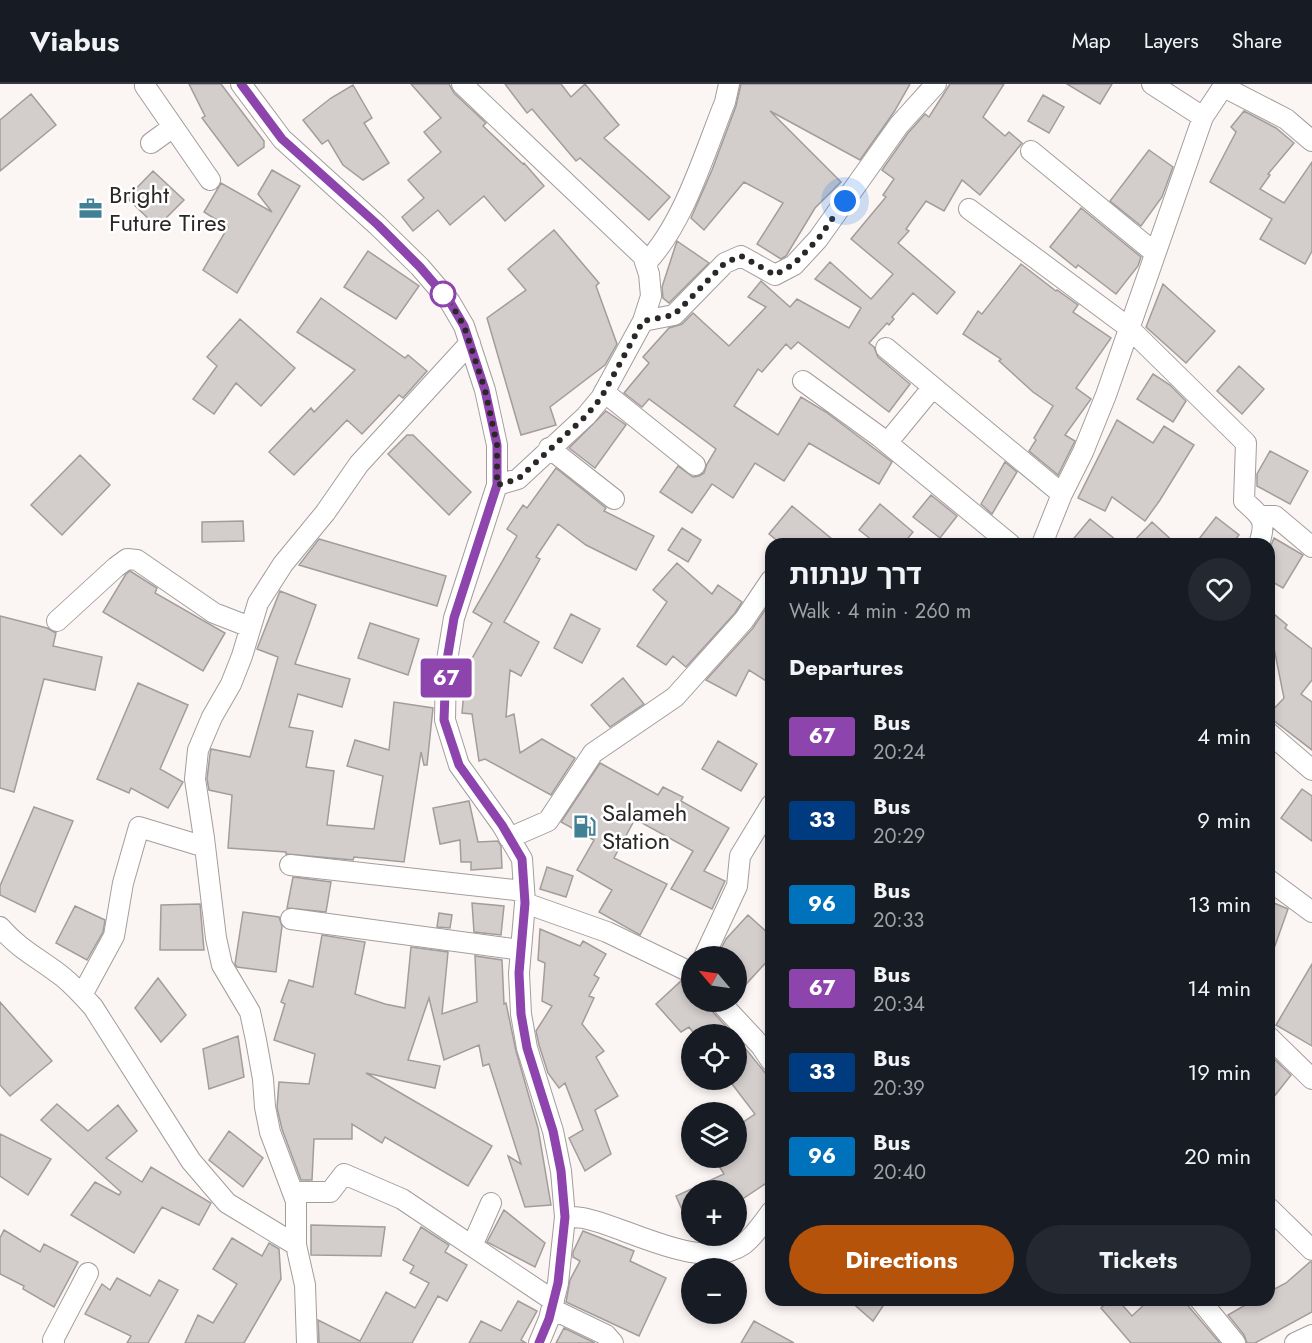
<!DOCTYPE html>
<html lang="en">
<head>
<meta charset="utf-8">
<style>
  :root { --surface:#171b24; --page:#242831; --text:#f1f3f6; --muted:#9ea1a6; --line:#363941; --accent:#b45309 }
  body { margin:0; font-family:Jost,"Noto Sans Hebrew",sans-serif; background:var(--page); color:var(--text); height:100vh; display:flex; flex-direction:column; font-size:22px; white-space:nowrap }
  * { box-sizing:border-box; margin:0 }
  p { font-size:20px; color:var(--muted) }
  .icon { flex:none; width:33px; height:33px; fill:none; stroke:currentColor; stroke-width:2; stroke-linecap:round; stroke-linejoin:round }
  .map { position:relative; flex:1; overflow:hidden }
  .details { position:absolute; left:765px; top:454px; width:510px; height:768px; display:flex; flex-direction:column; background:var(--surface); border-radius:18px; box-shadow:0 3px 9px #0003 }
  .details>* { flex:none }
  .badge { padding:0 12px; border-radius:4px; font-size:21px; line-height:39px }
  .needle { width:39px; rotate:299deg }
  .buttons { position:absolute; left:681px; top:862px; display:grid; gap:12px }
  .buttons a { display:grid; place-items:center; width:66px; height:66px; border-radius:50%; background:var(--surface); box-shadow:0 3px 9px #0003; font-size:30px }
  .you { position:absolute; width:30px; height:30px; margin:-15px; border:4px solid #fff; border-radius:50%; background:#1a73e8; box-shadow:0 0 0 9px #1a73e833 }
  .map>.badge { position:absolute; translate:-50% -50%; box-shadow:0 0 0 3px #fff }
  h2 { padding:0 24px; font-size:22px; line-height:54px }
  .round { display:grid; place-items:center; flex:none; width:63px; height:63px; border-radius:32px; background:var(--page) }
  .headline { display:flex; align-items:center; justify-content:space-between; height:102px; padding:0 24px }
  h1 { font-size:28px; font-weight:700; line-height:45px }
  .button { display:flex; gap:12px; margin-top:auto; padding:12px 24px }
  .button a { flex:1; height:69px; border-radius:36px; background:var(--accent); color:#fff; font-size:24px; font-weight:700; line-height:69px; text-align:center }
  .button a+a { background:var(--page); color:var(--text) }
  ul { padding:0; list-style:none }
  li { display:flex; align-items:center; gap:18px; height:84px; padding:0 24px }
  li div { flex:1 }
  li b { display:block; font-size:22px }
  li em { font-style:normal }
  li .badge { min-width:66px; font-weight:700; text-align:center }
  header { display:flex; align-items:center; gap:36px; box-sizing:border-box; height:84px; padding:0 30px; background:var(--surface); border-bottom:2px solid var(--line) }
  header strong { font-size:28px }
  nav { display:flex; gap:33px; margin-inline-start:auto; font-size:21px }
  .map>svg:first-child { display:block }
  .building { fill:#d3cdcb; stroke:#a29d9b; stroke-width:1.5 }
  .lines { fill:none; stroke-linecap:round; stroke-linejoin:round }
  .minor-casing { stroke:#a39d9c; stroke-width:22 }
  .minor { stroke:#fff; stroke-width:20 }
  .line-casing { stroke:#fff; stroke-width:14 }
  .line { stroke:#8e44ad; stroke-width:9 }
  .walk { stroke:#2a2827; stroke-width:6; stroke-dasharray:0 10.8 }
  .stop-dot { fill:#fff; stroke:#8e44ad; stroke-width:3 }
  .labels { text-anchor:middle; stroke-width:5; stroke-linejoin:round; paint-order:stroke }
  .poi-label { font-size:24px; fill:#2a2827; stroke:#fff; text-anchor:start }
</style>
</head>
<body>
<header>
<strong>Viabus</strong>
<nav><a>Map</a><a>Layers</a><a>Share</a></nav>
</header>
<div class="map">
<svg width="1312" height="1259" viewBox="0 0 1312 1259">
  <rect width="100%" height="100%" fill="#fbf6f4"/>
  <path class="building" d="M189 0H221L264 57V63L238 82 202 34 205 32Z
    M411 0H449L454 9 486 39 483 42 523 80 524 79 544 102 505 137 484 112 450 141 438 126 413 147 402 133 424 114 408 96 441 68 424 48 441 34Z
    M505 0H561L571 13 585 0 619 41 604 54 670 113 649 136 580 74 576 77 532 25 527 29Z
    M741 0H910L894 28 860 76 770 27 841 98 815 124 786 172 781 175 757 160 783 119 744 98 704 146 691 134 712 86 736 22Z
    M950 0H1004L983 33 1005 52 1009 48 1022 59 980 111 962 96 944 127 926 117 906 145 909 147 898 159 955 208 937 230 913 209 892 233 894 235 889 241 887 239 869 259 874 263 878 273 910 300 889 328 798 258 791 265 786 260 762 288 758 285 734 322 778 351 801 313 826 328 892 378 879 400 809 359 784 397 755 379 733 414 712 400 692 429 660 408 678 382 693 393 699 392 704 389 707 380 716 365 649 315 642 323 624 309 649 279 643 273 669 244 682 240 693 229 729 262 766 223 748 213 761 197 790 223 797 215 849 244 861 224 815 195 830 178 871 215 893 190 851 155 886 113 883 111 894 95 882 86 908 49 925 30 929 33Z
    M1067 0H1112L1100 20Z
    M353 1 372 34 364 39 389 79 363 96 343 81 328 56 322 60 303 36 331 14Z
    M31 10 56 41 0 87V36Z
    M1043 11 1064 23 1049 49 1028 37Z
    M1244 27 1276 44 1294 59 1268 90 1270 91 1260 105 1284 119 1312 78V167L1305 180 1260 155 1272 135 1210 98 1236 48 1231 43Z
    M1149 66 1173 83 1162 113 1141 142 1110 117Z
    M272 86 300 102 237 209 203 186 228 143 204 128 221 99 272 128 258 110Z
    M153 87 184 116 157 143 127 114Z
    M1081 124 1141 173 1138 182 1116 210 1078 181 1076 184 1050 163Z
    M554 146 599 199 596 202 617 260 605 281 550 323 556 341 521 351 487 234 526 206 508 185Z
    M677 157 709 179 669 219 663 214 662 203Z
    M368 167 419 202 396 235 344 203Z
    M1021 180 1056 207 1057 206 1078 221 1073 228 1111 254 1076 304 1091 315 1065 351 1075 357 1058 391 1029 367 1036 356 1034 354 1053 322 1033 308 999 277 1001 275 963 250 978 227 982 230Z
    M1163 200 1215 247 1186 279 1146 243Z
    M321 214 405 274 408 271 427 287 403 314 399 311 362 350 347 336 294 391 269 368 311 324 314 328 355 286 297 248Z
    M240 235 295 284 261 322 236 299 214 330 193 315 217 282 207 273Z
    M1239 282 1264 305 1242 330 1217 307Z
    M1153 290 1170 301 1186 317 1173 338 1137 315Z
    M606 327 626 341 595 384 569 364Z
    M1117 336 1153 359 1164 342 1194 361 1160 416 1145 437 1112 413 1105 427 1078 414Z
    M407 351H413L471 408 449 431 388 370Z
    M1270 367 1308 387 1290 420 1257 402V390Z
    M80 371 110 401 62 451 31 421Z
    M1005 378 1017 388 992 430 981 420Z
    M556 384 606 424 604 427 654 452 636 486 586 461 558 440 536 473 540 475 504 538 539 558 521 592 510 586 506 633 514 630 520 669 542 655 575 674 551 711 485 675 479 677 472 630 462 629 466 585 492 539 473 528 517 452 507 445 523 421 527 424Z
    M931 411 957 432 940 454 913 433Z
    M880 420 913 448 903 460H877L859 446Z
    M792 422 838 460H781L769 450Z
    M1216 433 1239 451 1232 460H1209L1199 455Z
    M1090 435 1121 460H1069Z
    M243 437 244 457 202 458V438Z
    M1152 438 1176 460H1131Z
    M682 444 701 456 688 478 668 466Z
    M1274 454 1303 471 1283 504 1269 496V466Z
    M319 455 446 492 437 522 299 481Z
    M677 479 712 510 718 501 742 518 735 529 686 583 673 572 666 581 637 562 667 518 653 506Z
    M130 487 157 504 155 509 225 549 203 587 103 528 126 490Z
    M280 507 316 521 295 580 350 595 342 623 298 610 289 643 313 647 306 683 334 687 327 741 374 745 383 692 347 682 355 656 389 666 394 618 433 624 427 681H424L421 668 404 778 354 773 353 776 286 770V768L228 764 232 711 209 706 207 695 210 670 211 665 250 673 278 573 257 565Z
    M771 517V590L766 597 749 586 736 612 706 596 753 544Z
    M1269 526 1287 541 1285 544 1312 565V596L1301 610 1312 618V666L1269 633V630L1284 614 1273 559 1269 564Z
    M571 530 600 545 582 579 554 564Z
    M0 532 47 544 56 549 53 562 102 573 95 606 44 595 14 708 0 704Z
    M370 539 419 555 408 591 358 574Z
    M623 594 644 620 610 643 591 621Z
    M138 599 188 621 160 685 183 698 168 724 131 704 129 709 97 695Z
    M718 657 757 680 741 707 702 685Z
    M600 679 658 711 663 703 683 713 681 717 729 744 704 787 725 797 712 825 671 805 693 767 635 735 614 774 667 800 640 851 599 828 612 806 577 786 594 756 561 738Z
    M1302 705 1312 712V757L1281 734Z
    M469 717 478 758 498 757 501 762 502 784 471 786V778H461L460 756 440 760 433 724Z
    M34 723 73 737 35 828 0 811V802Z
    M547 783 573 792 566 813 540 805Z
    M293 793 331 798 326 828 287 824Z
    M1269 817 1288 825 1271 873H1269Z
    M472 819 504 822 501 851 474 848Z
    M200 820 204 866H160L161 821Z
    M75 822 105 836 103 848 87 876 56 859Z
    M243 828 279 833 282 842 276 888 237 883 235 880Z
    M439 829 452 831 450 844 437 843Z
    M748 831 771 852V873L736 911V873H717L726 855Z
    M540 845 580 862 583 857 606 870 594 891 599 894 589 912 594 914 582 940 604 967 596 973 618 1012 595 1026 611 1070 585 1087 569 1054 583 1046 565 999 559 1004 548 989 539 961 536 947 552 922 542 917 545 879 538 876Z
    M322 851 365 858 355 910 385 920 405 924 411 863 448 868 442 930 477 918 475 872 502 876 504 920 506 919 516 967 538 1044 551 1121 525 1123 508 1072 521 1080 489 980 483 982 479 961 444 976 429 914 408 976 440 982 435 1004 366 989 492 1062 468 1102 385 1053 382 1059 352 1040V1055H314L312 1096H301L282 1045 277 1024 279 998 309 1000 315 970 274 956 285 920 281 918 289 896 313 903Z
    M1312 880V962L1276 941Z
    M158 894 186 931 161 958 135 924Z
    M681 897 692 902V918H706L711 926 734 951H695L689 943 681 948 656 920Z
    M0 918 52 977 10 1012 0 1001Z
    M238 952 244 993 209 1005 203 965Z
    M736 953 771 996V1096L741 1116 736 1107H692V1148L676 1112 724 1090 714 1074H736V1043L755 1030 729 996H736Z
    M1269 970 1291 991 1269 1019Z
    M57 1020 88 1047 118 1021 137 1047 106 1074 142 1098 151 1083 211 1119 199 1141 162 1123 134 1169 71 1131 95 1098 119 1111 121 1108 41 1036Z
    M229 1047 263 1074 243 1103 209 1076Z
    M0 1050 51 1075 28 1111 0 1092Z
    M504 1126 545 1159 535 1183 487 1158Z
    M311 1141 385 1143 381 1172 311 1171Z
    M421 1143 449 1161 445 1168 467 1181 447 1217 438 1212 412 1259H319L318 1236 360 1257 386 1208 415 1224 429 1199 410 1189 414 1182 403 1176Z
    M4 1146 40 1168 44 1160 78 1178 54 1223 23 1205 24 1202 0 1190V1154Z
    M583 1147 634 1167 630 1177 666 1194 639 1252 566 1218 570 1196 580 1177 573 1173V1168Z
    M232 1154 262 1172 269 1159 279 1165 281 1195 244 1259H185L198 1231 213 1239 237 1200 213 1185Z
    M1310 1178H1312V1228L1255 1259H1247L1244 1251 1228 1231 1254 1216H1269V1208L1286 1199Z
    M117 1194 150 1212 159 1196 178 1206 148 1259H127L131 1252 85 1230 102 1200 110 1206Z
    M849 1216H887L873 1237Z
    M1109 1216H1118L1132 1232 1149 1216H1183L1220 1259H1131L1101 1224Z
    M518 1217 537 1227 521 1256 526 1259H469L481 1237 501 1247Z
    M754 1237 794 1259H741Z
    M564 1244 595 1259H556Z"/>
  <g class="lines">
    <defs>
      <path id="minor" d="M146 0 145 2 210 96
        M241 0 282 55 377 141 420 183 450 218 464 242 485 306 497 361V401L454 534 446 582 445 636 459 681 502 741 522 775 525 819 519 889 521 930 527 964 553 1047 561 1087 565 1133 558 1199 549 1235 539 1259
        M462 0 643 172 649 190 651 212 643 237 601 314 586 332 518 395 497 401
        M1152 0 1203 33
        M1224 3 1286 35 1312 57
        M151 59 173 43
        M1031 67 1155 169
        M969 125 1128 243 1246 359 1244 417C1262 433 1267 436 1259 460
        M646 179C684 139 704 70 725 18L729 0
        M643 237 674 231 725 179 741 172 775 191 794 181 818 155 899 41 936 0
        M886 264 1062 410
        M803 297 880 353 1010 460
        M604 308 695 381
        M887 359 933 303
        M549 364 614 415
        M1262 432H1275L1312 463
        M1042 460 1062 410 1083 368 1106 311 1203 33 1225 0
        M57 537 116 483 127 475 137 476 214 529 250 543
        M1269 649 1312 686
        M509 754 548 737 593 669 675 613 744 536 771 496
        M290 781 524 807
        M1269 796 1312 828
        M525 819 607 848 692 889
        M291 835 521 866
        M0 843C21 867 39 874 63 893 74 902 83 912 93 923L191 1077 227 1119 296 1161 305 1201 307 1259
        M704 873 737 802 740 772 771 721
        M82 911 114 852 123 799 139 743 205 763
        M720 918 761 962 771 977
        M1269 953 1312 995
        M293 1108H330L344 1090 402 1115 554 1217
        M1269 1124 1312 1166
        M565 1133C571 1133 577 1133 583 1134 626 1142 702 1190 744 1160 754 1152 763 1139 771 1128
        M296 1161V1117L270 1048 265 1023 263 995 256 956 250 928 222 881 216 854 204 754 195 695 198 666 212 633 231 600 242 572 258 519 283 480 325 429 359 380 470 259
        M472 1162 491 1119
        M1200 1216 1235 1259
        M552 1225 606 1251 613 1259
        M54 1259 53 1256 88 1189
        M1295 1259 1312 1251"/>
    </defs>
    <use href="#minor" class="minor-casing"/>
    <use href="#minor" class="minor"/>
  </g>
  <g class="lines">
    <defs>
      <path id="line" d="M241 0 282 55 378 141 420 183 450 218 464 242 485 306 497 361V401L454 534 446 582 444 636 459 681 502 741 522 775 525 819 519 889 521 930 527 964 553 1047 561 1087 565 1133 558 1199 549 1235 539 1259"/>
    </defs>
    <use href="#line" class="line-casing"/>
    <use href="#line" class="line"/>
    <path class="walk" d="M443 210 450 218 464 242 485 306 497 361V401L518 395 586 332 601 314 643 237 674 231 725 179 741 172 775 191 794 180 818 155 845 117"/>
  </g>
  <defs>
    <symbol id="office-bare" viewBox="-9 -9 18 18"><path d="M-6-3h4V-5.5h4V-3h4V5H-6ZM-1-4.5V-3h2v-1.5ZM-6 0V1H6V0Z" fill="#418095" stroke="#fff" stroke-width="2.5" paint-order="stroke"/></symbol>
    <symbol id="fuel-bare" viewBox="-9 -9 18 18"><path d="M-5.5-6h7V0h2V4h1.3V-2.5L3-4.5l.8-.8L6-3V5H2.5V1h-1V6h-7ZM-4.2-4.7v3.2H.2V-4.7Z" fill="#418095" stroke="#fff" stroke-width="2.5" paint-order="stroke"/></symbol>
  </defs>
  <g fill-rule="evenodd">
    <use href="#office-bare" x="74" y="108" width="33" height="33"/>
    <use href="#fuel-bare" x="568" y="726" width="33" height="33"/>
  </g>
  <circle class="stop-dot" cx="443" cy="210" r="12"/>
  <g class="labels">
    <g class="poi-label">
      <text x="109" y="119">Bright<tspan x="109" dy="28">Future Tires</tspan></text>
      <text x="602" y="737">Salameh<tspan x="602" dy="28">Station</tspan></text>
    </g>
  </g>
</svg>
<div class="buttons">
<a><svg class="needle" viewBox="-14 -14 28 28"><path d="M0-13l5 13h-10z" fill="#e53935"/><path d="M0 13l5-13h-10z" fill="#9ea1a6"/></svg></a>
<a><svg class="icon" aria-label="locate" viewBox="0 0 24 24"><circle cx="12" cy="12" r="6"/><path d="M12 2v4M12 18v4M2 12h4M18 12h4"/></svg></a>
<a><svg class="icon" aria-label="layers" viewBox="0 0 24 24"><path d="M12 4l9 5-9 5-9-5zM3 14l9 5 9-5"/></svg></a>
<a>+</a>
<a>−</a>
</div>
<div class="you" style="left:845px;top:117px"></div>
<b class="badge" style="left:446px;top:594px;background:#8e44ad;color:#fff">67</b>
<section class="details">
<div class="headline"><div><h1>דרך ענתות</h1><p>Walk · 4 min · 260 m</p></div><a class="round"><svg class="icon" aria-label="heart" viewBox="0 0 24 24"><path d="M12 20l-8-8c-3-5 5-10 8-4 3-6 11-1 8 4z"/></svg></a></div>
<h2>Departures</h2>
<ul>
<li><span class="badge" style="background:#8e44ad;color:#fff">67</span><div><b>Bus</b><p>20:24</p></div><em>4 min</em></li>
<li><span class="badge" style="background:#003b80;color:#fff">33</span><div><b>Bus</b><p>20:29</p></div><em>9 min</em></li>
<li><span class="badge" style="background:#0072bc;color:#fff">96</span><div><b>Bus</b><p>20:33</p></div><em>13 min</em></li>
<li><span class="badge" style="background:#8e44ad;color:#fff">67</span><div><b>Bus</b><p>20:34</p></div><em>14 min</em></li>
<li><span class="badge" style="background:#003b80;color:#fff">33</span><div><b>Bus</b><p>20:39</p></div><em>19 min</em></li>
<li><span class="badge" style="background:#0072bc;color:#fff">96</span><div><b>Bus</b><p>20:40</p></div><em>20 min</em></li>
</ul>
<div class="button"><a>Directions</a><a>Tickets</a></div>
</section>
</div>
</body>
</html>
